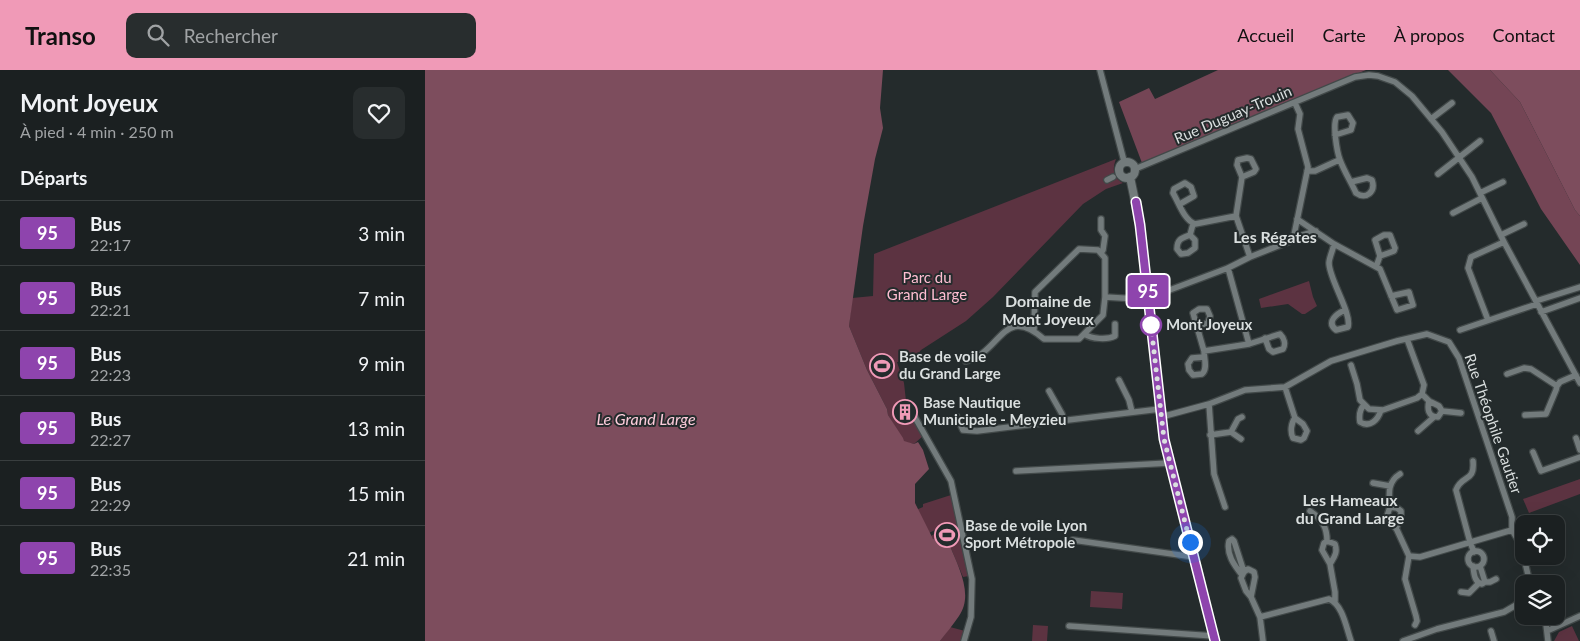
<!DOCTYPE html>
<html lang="fr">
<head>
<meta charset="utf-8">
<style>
  :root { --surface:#1b2021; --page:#282d2e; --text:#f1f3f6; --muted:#a0a3a5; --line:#393e3f; --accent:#f09ab7 }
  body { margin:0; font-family:Lato,sans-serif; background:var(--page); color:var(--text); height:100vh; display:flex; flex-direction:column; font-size:19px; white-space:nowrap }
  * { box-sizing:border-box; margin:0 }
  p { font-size:16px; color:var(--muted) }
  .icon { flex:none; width:28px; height:28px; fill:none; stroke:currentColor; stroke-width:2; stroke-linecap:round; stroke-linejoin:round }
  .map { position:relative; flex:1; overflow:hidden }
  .panel { display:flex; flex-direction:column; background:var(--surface); width:425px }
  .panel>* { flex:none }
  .badge { padding:0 10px; border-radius:4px; font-size:18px; line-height:32px }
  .controls { position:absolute; left:1090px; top:445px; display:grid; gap:10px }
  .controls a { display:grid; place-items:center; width:50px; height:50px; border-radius:10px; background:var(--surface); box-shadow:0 5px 20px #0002,0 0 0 1px var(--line); font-size:25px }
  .you { position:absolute; width:25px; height:25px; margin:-12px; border:4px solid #fff; border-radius:50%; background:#1a73e8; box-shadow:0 0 0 8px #1a73e833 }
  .map>.badge { position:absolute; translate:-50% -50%; box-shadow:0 0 0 2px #fff }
  h2 { padding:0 20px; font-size:19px; line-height:45px }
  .round { display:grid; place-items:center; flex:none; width:52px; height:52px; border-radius:10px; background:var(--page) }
  .overview { display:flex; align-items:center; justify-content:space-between; height:85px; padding:0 20px }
  h1 { font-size:24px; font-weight:700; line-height:38px }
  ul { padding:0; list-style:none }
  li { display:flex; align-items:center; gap:15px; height:65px; padding:0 20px; border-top:1px solid var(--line) }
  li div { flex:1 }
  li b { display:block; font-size:19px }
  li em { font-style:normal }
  li .badge { min-width:55px; font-weight:700; text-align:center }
  header { display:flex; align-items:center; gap:30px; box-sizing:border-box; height:70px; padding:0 25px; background:var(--accent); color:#111 }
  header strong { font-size:24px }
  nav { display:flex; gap:28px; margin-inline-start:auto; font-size:18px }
  .search { width:350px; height:45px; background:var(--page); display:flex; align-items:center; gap:12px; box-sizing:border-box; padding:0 18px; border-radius:10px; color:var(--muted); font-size:19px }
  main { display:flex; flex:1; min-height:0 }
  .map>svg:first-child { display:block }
  .green { fill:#5c3341 }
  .forest { fill:#744555 }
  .water { fill:#7d4d5d }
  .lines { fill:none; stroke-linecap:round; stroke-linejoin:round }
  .street-casing { stroke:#424949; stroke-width:8 }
  .secondary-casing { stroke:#424949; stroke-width:10 }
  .street { stroke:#737b7c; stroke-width:5.5 }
  .secondary { stroke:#737b7c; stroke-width:8 }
  .line-casing { stroke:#fff; stroke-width:11 }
  .line { stroke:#8e44ad; stroke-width:8 }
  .walk { stroke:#dadfdf; stroke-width:5; stroke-dasharray:0 9 }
  .stop-dot { fill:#fff; stroke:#8e44ad; stroke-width:2.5 }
  .labels { text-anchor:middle; stroke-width:4; stroke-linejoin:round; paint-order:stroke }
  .street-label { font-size:15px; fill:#dadfdf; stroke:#242b2c }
  .park-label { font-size:15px; fill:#ffbed2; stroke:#242b2c }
  .stop-label { font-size:15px; font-weight:bold; fill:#dadfdf; stroke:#242b2c; text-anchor:start }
  .poi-label { font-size:15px; font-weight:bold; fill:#dadfdf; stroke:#242b2c; text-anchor:start }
  .neighbourhood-label { font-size:16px; font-weight:bold; fill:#dadfdf; stroke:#242b2c }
  .water-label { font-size:16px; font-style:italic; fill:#fdccdb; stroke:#242b2c }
</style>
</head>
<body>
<header>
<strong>Transo</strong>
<div class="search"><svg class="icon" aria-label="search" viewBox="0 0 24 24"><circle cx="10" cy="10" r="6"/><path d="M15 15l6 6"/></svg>Rechercher</div>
<nav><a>Accueil</a><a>Carte</a><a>À propos</a><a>Contact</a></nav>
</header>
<main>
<section class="panel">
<div class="overview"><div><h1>Mont Joyeux</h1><p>À pied · 4 min · 250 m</p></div><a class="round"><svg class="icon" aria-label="heart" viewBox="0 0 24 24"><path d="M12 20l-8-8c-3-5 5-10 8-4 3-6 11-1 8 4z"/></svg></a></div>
<h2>Départs</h2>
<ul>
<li><span class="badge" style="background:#8e44ad;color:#fff">95</span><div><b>Bus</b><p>22:17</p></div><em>3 min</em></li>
<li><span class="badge" style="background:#8e44ad;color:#fff">95</span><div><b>Bus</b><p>22:21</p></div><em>7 min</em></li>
<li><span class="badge" style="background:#8e44ad;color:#fff">95</span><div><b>Bus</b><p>22:23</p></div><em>9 min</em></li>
<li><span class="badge" style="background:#8e44ad;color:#fff">95</span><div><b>Bus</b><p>22:27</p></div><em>13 min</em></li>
<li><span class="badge" style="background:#8e44ad;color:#fff">95</span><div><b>Bus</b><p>22:29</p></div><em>15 min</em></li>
<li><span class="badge" style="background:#8e44ad;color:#fff">95</span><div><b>Bus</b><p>22:35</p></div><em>21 min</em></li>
</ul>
</section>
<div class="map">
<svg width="1155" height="571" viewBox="0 0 1155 571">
  <rect width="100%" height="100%" fill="#242b2c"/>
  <path class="green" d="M691 89C687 99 688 108 698 113L681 119 658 134 568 227 541 251 496 280 486 292H472L479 313 481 331 484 341 499 365 489 374 479 372 463 345 462 339 442 300 424 256 427 228 448 226 449 184Z
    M884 211 888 227 892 236 880 244H877L863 234 836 238 834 229Z
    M1155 409V424L1104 443 1098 429Z
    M526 425 544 506 538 507 525 476 515 475V470L508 469 506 466 511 463 510 460 504 463 491 440 498 437V434Z
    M666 521 698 523 697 539 665 537Z
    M608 555 623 556 622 571H607Z
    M1147 556 1154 571H1129L1134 562Z
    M525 557 540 561 536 571H515Z"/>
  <path class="forest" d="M793 0H941L717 93 694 32 724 18 730 29Z
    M1023 0H1065L1095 32 1150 140 1155 146V195L1116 139 1066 43Z"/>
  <path class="water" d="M0 0H458L455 38 458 58 450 89 438 156 424 256 442 300 462 339 463 345 478 368 479 371 489 374 493 372 498 380 504 399 490 414V433L508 469 515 470V475L525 476C533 496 549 525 534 546 528 555 521 563 515 571H0Z
    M1065 0H1155V146L1150 140 1095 32Z"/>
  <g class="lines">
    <defs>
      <path id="street" d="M675 0 699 91
        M1006 49 1027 33
        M910 65 926 60 928 53 923 45 912 47C907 53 912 82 915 90 919 101 926 112 931 123 941 130 951 122 947 110L942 108 926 112
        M710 99 930 7 944 5 953 6 970 12 987 26 1017 62 1047 107 1079 172 1155 313
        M882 101H890L914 90
        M1013 104 1055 71
        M817 107 812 95 813 90 822 88 826 89 831 99 829 102 817 107 811 146 825 187
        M682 110 688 107
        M1055 123 1078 112
        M755 134 769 126 766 117 760 113 749 119 748 123C754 133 759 150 770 154L811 146
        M1028 143 1057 128
        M872 149 909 174 955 199 972 240 988 235 984 222 966 226
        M765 165 770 170V178L763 183 756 184 752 179C752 169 757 168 765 165L768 154
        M1076 165 1099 154
        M868 168 891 161
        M909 174C908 180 904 188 904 193 904 209 927 243 923 257L911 260C901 252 911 244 920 240
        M676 183 678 180 680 166 676 160V149
        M951 197 955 186 950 170 959 165H965L970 178 969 181 955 186
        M1111 231 1155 217
        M1116 242 1155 228
        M1063 250 1043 198 1046 187 1079 172
        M772 257 783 253 785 246 782 239H774L768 243 779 281 824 274 803 198
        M609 259 610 222 654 179 673 180 680 188V227
        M1035 260 1112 234
        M659 264C667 269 682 270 690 266V254
        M824 274 855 264C859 268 861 274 858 279L848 282 844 279 840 268
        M779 281C779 288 783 299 777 304L768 305 764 300 763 294 767 288 779 287
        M541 291C576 283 578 233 619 269H654L678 245 680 227 713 229 742 221 803 198 825 187 868 170 883 97 873 59 875 44 870 33
        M926 295 932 314 935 330 944 339 958 340 992 328 997 324 999 315 982 269
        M1082 304 1099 298 1106 299 1132 316 1131 320 1121 344 1100 345
        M694 310 704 330 707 342
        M1132 316 1135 312 1151 305
        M860 317 870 348 878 354 882 361 879 368 876 370 868 368C865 362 866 353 870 348
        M624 321 637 344 639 351
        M997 324 1004 331 1014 336 1017 341 1013 347C1003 347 1002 339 1004 331
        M939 335C934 340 934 346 935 352 945 358 953 350 956 340
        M1017 341 1036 343
        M488 344 526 411 547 509 546 547 539 571
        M532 347 538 360 552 361 735 339
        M736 347 784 334
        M993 361 1009 347
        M806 362 816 369
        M785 365 806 362 813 349 817 347
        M1151 368 1155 380
        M1108 382 1116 401 1155 387
        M1048 391C1050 413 1037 404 1031 420L1045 472 1049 482
        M591 401 745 393
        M948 413 965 416
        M800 437 789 404 784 334 820 320 860 317 906 291 972 271 1002 264 1024 272 1034 288 1087 447V460L1096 475 1103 505 1101 514
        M965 437C964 424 962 412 975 404
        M885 441C897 449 902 457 902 471
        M971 458 976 448V441L972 438 965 437 962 446 972 460 984 486 980 509 991 546 992 551 990 555
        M648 470 769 487
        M1043 489a8 8 0 1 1 16 0a8 8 0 1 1-16 0Z
        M984 486 995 487 1087 460
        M905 494 897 480 899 473 902 471 910 474C913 483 909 487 905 494L910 522V531
        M1048 496C1049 503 1049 512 1057 514L1060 512 1055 496
        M817 505C809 495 801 484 804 471L807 469 809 471 819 502
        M1060 512H1065L1071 509
        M1036 522 1044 523 1054 513
        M826 527 821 521 816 508 819 502 823 499 829 502 830 507 826 527 835 547
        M1120 546 1123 571
        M644 556 789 566
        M1066 561 1069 571
        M1122 561 1155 546
        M838 571 835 547 904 529C918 535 921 557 926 571
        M978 571 1012 559 1079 542 1091 535 1099 523"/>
      <path id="secondary" d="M694 100a8 8 0 1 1 16 0a8 8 0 1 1-16 0Z
        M705 107 715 155 739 369 790 571"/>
    </defs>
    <use href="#street" class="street-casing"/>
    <use href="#secondary" class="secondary-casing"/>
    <use href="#street" class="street"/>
    <use href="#secondary" class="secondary"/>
  </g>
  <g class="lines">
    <defs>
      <path id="line" d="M711 132 715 155 739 369 790 571"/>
    </defs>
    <use href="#line" class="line-casing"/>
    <use href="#line" class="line"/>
    <path class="walk" d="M726 255 739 369 765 472"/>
  </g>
  <defs>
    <symbol id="stadium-ring" viewBox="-11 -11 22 22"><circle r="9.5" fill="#242b2c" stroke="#f09ab7" stroke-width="1.5"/><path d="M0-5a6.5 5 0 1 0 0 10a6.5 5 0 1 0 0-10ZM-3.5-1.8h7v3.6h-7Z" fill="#f09ab7"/></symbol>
    <symbol id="building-ring" viewBox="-11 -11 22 22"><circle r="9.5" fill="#242b2c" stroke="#f09ab7" stroke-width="1.5"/><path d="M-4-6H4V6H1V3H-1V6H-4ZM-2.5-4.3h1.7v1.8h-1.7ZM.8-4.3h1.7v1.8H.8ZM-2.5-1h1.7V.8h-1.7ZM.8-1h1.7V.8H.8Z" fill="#f09ab7"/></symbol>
  </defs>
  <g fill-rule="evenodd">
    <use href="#stadium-ring" x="443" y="282" width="28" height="28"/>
    <use href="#building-ring" x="466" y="328" width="28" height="28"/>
    <use href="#stadium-ring" x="508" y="451" width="28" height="28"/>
  </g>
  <circle class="stop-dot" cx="726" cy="255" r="10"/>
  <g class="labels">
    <g class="street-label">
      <text transform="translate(808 45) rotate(-23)" y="5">Rue Duguay-Trouin</text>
      <text transform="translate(1068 354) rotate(71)" y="5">Rue Théophile Gautier</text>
    </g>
    <g class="park-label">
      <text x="502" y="213">Parc du<tspan x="502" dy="17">Grand Large</tspan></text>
    </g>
    <g class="stop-label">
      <text x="741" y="260">Mont Joyeux</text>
    </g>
    <g class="poi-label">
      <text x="474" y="292">Base de voile<tspan x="474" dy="17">du Grand Large</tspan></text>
      <text x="498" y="338">Base Nautique<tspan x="498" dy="17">Municipale - Meyzieu</tspan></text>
      <text x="540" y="461">Base de voile Lyon<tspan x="540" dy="17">Sport Métropole</tspan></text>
    </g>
    <g class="neighbourhood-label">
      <text x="850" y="173">Les Régates</text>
      <text x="623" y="237">Domaine de<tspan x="623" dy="18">Mont Joyeux</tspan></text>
      <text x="925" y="436">Les Hameaux<tspan x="925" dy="18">du Grand Large</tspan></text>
    </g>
    <g class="water-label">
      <text x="221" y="355">Le Grand Large</text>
    </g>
  </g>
</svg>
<div class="controls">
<a><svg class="icon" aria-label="locate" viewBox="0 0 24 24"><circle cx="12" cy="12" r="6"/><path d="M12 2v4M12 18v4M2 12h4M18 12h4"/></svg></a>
<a><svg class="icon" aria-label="layers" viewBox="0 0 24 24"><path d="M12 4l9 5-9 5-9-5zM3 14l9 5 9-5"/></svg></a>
</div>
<div class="you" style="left:765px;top:472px"></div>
<b class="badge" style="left:723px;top:221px;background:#8e44ad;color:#fff">95</b>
</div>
</main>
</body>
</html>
